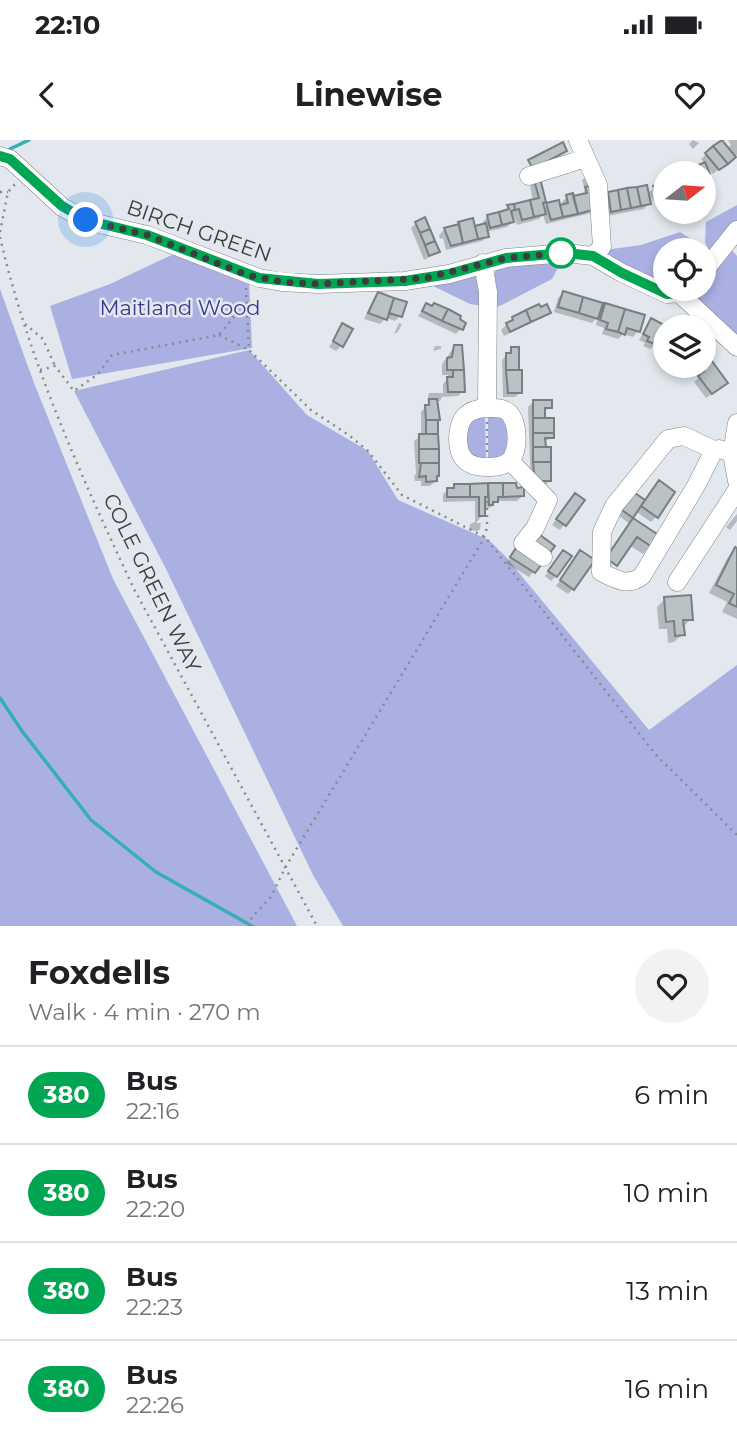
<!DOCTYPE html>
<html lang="en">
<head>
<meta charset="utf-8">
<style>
  :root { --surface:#fff; --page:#f2f2f2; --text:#202124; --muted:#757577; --line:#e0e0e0 }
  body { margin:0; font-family:Montserrat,sans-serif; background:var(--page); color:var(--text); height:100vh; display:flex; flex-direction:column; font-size:26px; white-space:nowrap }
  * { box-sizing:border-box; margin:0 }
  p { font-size:23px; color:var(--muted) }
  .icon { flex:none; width:38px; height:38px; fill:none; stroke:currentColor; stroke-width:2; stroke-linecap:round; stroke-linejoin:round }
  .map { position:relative; height:786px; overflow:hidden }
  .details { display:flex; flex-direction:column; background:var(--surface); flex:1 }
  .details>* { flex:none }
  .badge { padding:0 14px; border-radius:23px; font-size:24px; line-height:46px }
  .needle { width:46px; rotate:73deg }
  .tools { position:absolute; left:653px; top:21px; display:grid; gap:14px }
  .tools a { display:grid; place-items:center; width:63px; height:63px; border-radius:50%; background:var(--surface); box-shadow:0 4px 10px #0003; font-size:35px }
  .you { position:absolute; width:35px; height:35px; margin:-18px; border:5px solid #fff; border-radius:50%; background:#1a73e8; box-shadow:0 0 0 10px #1a73e833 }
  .map>.badge { position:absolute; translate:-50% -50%; box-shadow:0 0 0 4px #fff }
  .round { display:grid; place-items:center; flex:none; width:74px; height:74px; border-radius:37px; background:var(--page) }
  .summary { display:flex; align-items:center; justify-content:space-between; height:119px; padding:0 28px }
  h1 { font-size:33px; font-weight:700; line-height:52px }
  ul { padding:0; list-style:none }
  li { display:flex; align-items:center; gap:21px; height:98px; padding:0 28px; border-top:2px solid var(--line) }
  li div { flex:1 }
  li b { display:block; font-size:26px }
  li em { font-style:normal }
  li .badge { min-width:77px; font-weight:700; text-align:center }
  .status { display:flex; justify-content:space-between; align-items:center; height:49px; padding:0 35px; background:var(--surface); direction:ltr }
  .status svg { height:19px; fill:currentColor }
  header { display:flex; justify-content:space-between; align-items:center; height:91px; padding:0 28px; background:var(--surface); font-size:32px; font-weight:700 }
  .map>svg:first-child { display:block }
  .green { fill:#abb0e3 }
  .shadow { fill:#0003 }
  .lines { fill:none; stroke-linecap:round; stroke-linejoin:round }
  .stream { stroke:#35afb6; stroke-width:3.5 }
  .building { fill:#bac2c5; stroke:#777f81; stroke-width:2 }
  .minor-casing { stroke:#7f858a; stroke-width:19 }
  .path { stroke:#878b8e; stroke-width:2.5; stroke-dasharray:2 5; stroke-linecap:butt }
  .minor { stroke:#fff; stroke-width:18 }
  .line-casing { stroke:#fff; stroke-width:16 }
  .line { stroke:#00a651; stroke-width:10 }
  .walk { stroke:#3b3d3f; stroke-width:7; stroke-dasharray:0 12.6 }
  .stop-dot { fill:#fff; stroke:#00a651; stroke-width:3.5 }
  .labels { text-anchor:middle; stroke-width:5; stroke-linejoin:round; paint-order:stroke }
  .street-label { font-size:21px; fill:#3b3d3f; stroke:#e2e8ed }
  .park-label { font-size:21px; fill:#3c3a8d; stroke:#e2e8ed }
</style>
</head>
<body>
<div class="status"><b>22:10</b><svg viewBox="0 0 49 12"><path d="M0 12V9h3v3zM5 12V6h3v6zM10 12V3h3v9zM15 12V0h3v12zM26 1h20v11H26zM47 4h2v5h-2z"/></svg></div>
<header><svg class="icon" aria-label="back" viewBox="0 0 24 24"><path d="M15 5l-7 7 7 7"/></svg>Linewise<svg class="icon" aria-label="heart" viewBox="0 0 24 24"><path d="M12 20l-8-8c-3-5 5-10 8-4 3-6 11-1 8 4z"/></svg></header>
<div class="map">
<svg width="737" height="786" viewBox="0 0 737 786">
  <rect width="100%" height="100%" fill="#e2e8ed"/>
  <path class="green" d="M737 65V84L713 112 708 109 705 102 706 82Z
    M680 92 701 105 703 110H665V147L609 119 605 110 641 105Z
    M730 108 737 116V203L693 164 692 152 694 149H704V140Z
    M180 111 249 140 252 208 72 239 50 166 110 144Z
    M562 120 552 139 500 166 493 167C493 152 489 134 501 125Z
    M475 135 480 139 483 166 470 164 431 145Z
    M0 149 34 243 113 439 297 786H0Z
    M249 210 307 275 368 311 398 360 489 400 506 417 649 590 737 525V786H343L313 735 166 429 74 251Z
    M485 275 486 323 467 317 465 282Z
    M488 275H499L508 283 509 313 488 323Z"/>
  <path class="shadow" d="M693 0 699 3 693 9 689 4Z
    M728 0H737V15L713 34 706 25 708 34 704 39V33H685L705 24 701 19 706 14 727 9 731 5Z
    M590 34 591 73 546 84 543 75 539 79 517 85 515 79 507 87 486 92 487 96 482 101 446 110 443 98 440 99 439 95 444 90 472 80 473 88 484 86 483 82 488 76 503 73 508 67 533 61 530 46 535 41 543 69 547 65 563 66 562 62 567 57 572 58 581 56 585 50 582 40Z
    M665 42V56L653 61 649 52Z
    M609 54 649 63 644 69 607 76 603 59Z
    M416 83 438 112 424 120 411 88Z
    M563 153 599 171 606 165 638 191 633 197 623 194 618 199 602 194 604 188 596 185 598 177 592 183 554 172 558 158Z
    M378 154 400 176 395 181 386 178 380 184 364 179 373 160Z
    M426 165 461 189 456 194 418 176Z
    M549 172 544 177 504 196 501 190 513 178Z
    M651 181 656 204 650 209 643 206 645 203 639 200Z
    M399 183 402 184 398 192 394 194Z
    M343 186 341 206 336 211 329 207Z
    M665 202V214L660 212Z
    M435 206H441V209L433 211Z
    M454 207 463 251 458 256 442 257 440 261H435V341L430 346H421V341H415L414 336 416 334 414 301 421 296V272L430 261H427L429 253H443V244L448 238V235H442V224Z
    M512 209H518L521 252 515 257H503L502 220Z
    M706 216 720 248 706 258 694 242 700 237 692 227 704 226Z
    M534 261 550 267 544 272V280L552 297 544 302 550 341 544 346H531L528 267Z
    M455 345H515L522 356 517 361H497L491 367 483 370V375L476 383H481L480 389 478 391 469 390 470 384 475 382V361L443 362V354Z
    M575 355 583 360 560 390 552 385Z
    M635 355 644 362 656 377 651 382 635 371 631 378 657 396 643 414 629 405 606 416 630 384 619 376Z
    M737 374V381L730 390 726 387Z
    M737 407V479L722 472 727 462 709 453 728 417Z
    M516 411 538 425 529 437 506 423Z
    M563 412 556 436 551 441 545 436Z
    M575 418 573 449 568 454 556 446Z
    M665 459 691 479 683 487V494L674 502 668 503 667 489H659L657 467Z"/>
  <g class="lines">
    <path class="stream" d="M10 9 29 0
      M0 558 22 591 91 680 156 732 252 786"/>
  </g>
  <path class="building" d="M722 0 736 17 728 24 713 6Z
    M563 2 567 11 533 29 528 20Z
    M713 6 728 24 719 30 705 13Z
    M705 22 710 34 704 37V33H694L692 28Z
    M540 38 546 62 543 63 546 74 534 77 530 60 539 58 534 40Z
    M665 40V54L658 57 653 46Z
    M647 45 651 64 641 66 637 47Z
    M590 46 599 68 578 74 573 56 587 53 585 47Z
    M637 47 641 66 631 68 627 48Z
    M627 48 631 68 621 70 618 50Z
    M618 50 621 70 611 72 608 52Z
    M573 53 578 74 563 77 560 65 568 63 566 55Z
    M530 60 534 77 522 80 519 69 515 70 514 64Z
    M559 60 563 77 551 80 546 63Z
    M514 64 515 70 511 71 514 82 502 85 499 72 509 69 507 65Z
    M499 72 502 85 490 88 487 75Z
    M425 77 430 89 420 93 415 82Z
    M473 78 478 99 463 103 458 82Z
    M486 83 489 97 478 99 475 86Z
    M459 84 463 103 451 106 444 88Z
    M430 89 435 101 425 105 420 93Z
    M435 101 440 112 429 116 425 105Z
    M563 151 583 157 579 173 558 167Z
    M378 152 394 158 387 180 368 173Z
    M583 157 603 163 598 179 579 173Z
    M394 158 407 162 402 177 389 173Z
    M426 163 432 166 434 163 448 169 442 181 422 171Z
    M605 163 625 169 618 192 606 189 608 183 600 180Z
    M539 164 541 167 547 164 551 173 531 182 526 170Z
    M448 169 461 176 460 179 466 183 463 190 442 181Z
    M625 169 645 175 640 192 627 188 625 195 618 192Z
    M526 170 531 182 510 192 506 183 513 180 512 177Z
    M651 178 666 186 657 205 647 201 649 197 643 194Z
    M342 183 353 189 343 207 333 201Z
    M454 205H462L464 230H447V218L452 217Z
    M511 207H519V230H506V213H511Z
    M706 213 728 243 712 254 698 236 704 231 700 226H704V215Z
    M453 230H464L465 252H448L447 237H453Z
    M506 230H522V253H508Z
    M429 259H437L440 280H426L425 265H429Z
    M533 260H552V268H545V278H533Z
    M533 278H554V293H533Z
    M426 280H438V294H426Z
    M533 293H554V298H545L546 307H533Z
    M419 294H438L439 309H419Z
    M533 307H551V322H533Z
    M419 309H439V323H419Z
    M533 322H551V341H535Z
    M421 323H439V336H437V341L426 342V336L419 337Z
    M659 340 675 352 658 378 641 366Z
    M488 343V357H485V376H479V357H470V344Z
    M488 343H503V357H498V362H493V365H489Z
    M503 343H516L517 348 524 347V356L503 357Z
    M454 344H470V357H447V348H454Z
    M575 353 585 360 566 386 556 379Z
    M635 353 645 360 633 378 622 370Z
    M633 378 660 396 652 407 637 397 617 426 606 418Z
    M536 392 555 406 549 414 530 400Z
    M735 407 737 408V467L729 463 734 454 716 445Z
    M516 408 541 425 535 433 510 417Z
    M563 410 572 416 557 437 548 431Z
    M580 410 595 420 574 450 560 440Z
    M691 455 693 480H683L685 495 675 496 674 481 666 482 664 457Z"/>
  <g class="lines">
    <defs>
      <path id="minor" d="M578 0 598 45 602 107 593 116
        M0 16 10 19 62 67 87 81 147 95 259 138 282 142 318 144 405 141 449 134 506 118 566 113 593 116 622 133 667 154 679 153 687 149
        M529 36 586 18
        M483 123 488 152 487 268
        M704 131 737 90
        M679 153 737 207
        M487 268C494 268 502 267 508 272 519 281 520 313 508 322 502 327 495 327 487 327 467 327 458 318 458 298 459 278 466 269 487 268Z
        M737 283 732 313 737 341
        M714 310 684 296 668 299 614 366 602 392 601 432C615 439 628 447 642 436L697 344 714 310 719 309 732 313
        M510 321 548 360 535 388 523 403 543 417
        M677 442 737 350"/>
    </defs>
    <use href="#minor" class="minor-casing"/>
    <path class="path" d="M0 52H8
      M0 92 8 52 16 43
      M0 97C28 219 81 336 134 449L317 786
      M246 148 249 210 311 270 350 296 368 311 402 355 485 397 656 615 737 695
      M25 184 43 199 55 226
      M219 195 247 209
      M40 230 55 226 74 251 98 234 112 215 219 195 245 163
      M487 282V314
      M249 786 252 777 271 757 285 728 483 400 487 388V357"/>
    <use href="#minor" class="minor"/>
  </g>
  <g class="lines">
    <defs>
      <path id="line" d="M0 16 10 19 62 66 86 80 147 95 259 138 318 144 405 141 449 134 506 118 566 113 593 116 622 133 667 154 679 153 687 149"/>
    </defs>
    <use href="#line" class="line-casing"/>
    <use href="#line" class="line"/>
    <path class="walk" d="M86 80 147 95 247 135 282 142 318 144 426 138 506 118 561 113"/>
  </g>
  <circle class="stop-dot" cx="561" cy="113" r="14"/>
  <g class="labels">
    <g class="street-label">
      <text transform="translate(199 91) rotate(19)" y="7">BIRCH GREEN</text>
      <text transform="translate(152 443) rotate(64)" y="7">COLE GREEN WAY</text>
    </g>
    <g class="park-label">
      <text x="180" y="175">Maitland Wood</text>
    </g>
  </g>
</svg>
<div class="tools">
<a><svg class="needle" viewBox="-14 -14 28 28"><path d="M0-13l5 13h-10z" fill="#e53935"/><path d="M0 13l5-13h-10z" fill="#757577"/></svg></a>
<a><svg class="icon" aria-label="locate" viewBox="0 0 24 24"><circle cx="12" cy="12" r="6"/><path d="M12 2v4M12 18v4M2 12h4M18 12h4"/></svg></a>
<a><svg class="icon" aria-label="layers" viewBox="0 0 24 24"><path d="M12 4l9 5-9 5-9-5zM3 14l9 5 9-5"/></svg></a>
</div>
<div class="you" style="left:86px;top:80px"></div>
</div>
<section class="details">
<div class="summary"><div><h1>Foxdells</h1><p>Walk · 4 min · 270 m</p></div><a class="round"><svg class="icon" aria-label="heart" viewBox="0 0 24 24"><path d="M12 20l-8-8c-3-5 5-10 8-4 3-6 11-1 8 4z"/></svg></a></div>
<ul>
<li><span class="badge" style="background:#00a651;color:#fff">380</span><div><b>Bus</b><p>22:16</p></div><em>6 min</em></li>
<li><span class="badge" style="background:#00a651;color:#fff">380</span><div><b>Bus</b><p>22:20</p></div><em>10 min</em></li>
<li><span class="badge" style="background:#00a651;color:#fff">380</span><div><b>Bus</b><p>22:23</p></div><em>13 min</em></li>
<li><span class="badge" style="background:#00a651;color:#fff">380</span><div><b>Bus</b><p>22:26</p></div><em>16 min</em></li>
</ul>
</section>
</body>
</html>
